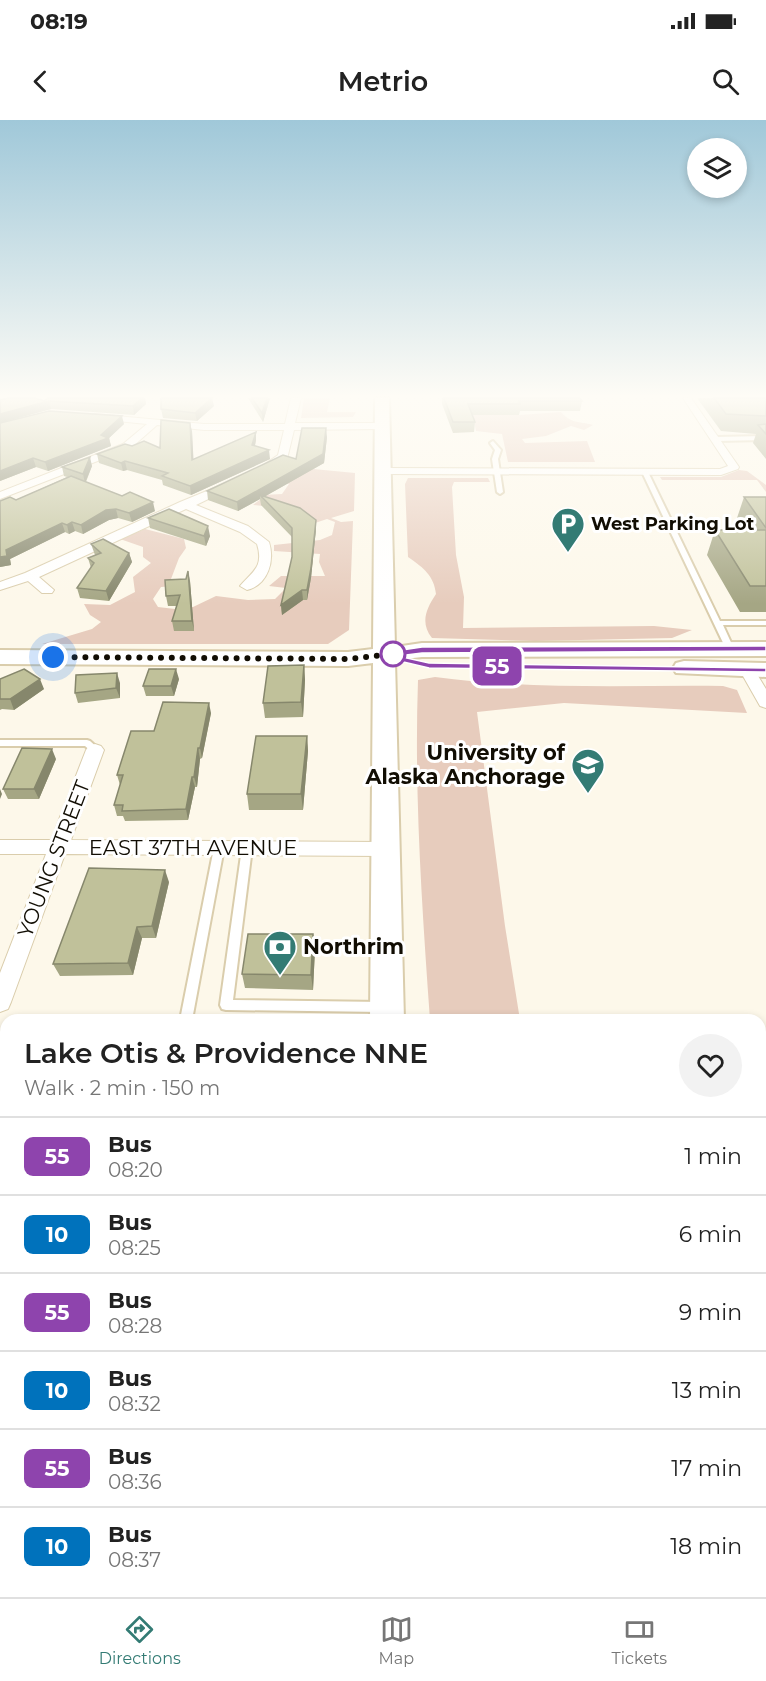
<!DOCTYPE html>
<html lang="en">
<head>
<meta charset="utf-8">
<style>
  :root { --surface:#fff; --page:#f2f2f2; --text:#222; --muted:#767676; --line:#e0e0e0; --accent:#337b74 }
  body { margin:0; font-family:Montserrat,sans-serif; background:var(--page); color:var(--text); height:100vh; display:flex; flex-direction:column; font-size:22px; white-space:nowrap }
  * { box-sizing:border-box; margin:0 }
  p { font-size:20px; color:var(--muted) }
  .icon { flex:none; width:33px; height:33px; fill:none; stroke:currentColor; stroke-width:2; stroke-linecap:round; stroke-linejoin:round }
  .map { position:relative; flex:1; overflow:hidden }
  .details { position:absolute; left:0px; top:894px; width:766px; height:584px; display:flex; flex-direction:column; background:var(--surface); border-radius:18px 18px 0 0; box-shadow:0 3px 9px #0003 }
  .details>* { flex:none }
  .badge { padding:0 12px; border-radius:9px; font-size:21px; line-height:39px }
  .tools { position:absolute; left:687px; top:18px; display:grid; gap:12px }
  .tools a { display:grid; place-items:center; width:60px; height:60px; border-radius:50%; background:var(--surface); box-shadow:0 3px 9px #0003; font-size:30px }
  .you { position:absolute; width:30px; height:30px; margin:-15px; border:4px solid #fff; border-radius:50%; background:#1a73e8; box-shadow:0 0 0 9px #1a73e833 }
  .map>.badge { position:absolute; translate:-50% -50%; box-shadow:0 0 0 3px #fff }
  .round { display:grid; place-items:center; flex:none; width:63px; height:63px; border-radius:32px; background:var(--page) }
  .head { display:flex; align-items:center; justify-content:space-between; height:102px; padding:0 24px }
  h1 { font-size:28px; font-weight:600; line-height:45px }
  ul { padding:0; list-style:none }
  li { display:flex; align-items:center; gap:18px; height:78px; padding:0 24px; border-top:2px solid var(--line) }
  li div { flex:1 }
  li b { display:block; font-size:22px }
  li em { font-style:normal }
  li .badge { min-width:66px; font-weight:700; text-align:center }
  .status { display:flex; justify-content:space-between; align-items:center; height:42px; padding:0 30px; background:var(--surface); direction:ltr }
  .status svg { height:16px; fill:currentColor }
  header { display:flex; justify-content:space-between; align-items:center; height:78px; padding:0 24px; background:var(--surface); font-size:27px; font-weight:600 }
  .tabs { display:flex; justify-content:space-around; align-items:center; height:84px; border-top:2px solid var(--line); background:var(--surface); font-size:16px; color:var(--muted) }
  .tabs a { display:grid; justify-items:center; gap:3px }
  .tabs .selected { color:var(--accent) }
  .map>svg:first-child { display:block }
  .green { fill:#e7ccbd }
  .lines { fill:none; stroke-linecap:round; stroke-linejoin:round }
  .lane-casing { stroke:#dacdac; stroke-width:4 }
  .street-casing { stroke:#dacdac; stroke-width:2 }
  .secondary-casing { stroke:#dacdac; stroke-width:4 }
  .lane { fill:#fff; fill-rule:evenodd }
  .street { fill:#fff; fill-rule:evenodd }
  .secondary { fill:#fff; fill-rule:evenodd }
  .wall { fill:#a5a684 }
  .shaded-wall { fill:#86876c }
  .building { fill:#c0c19a; stroke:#86876c; stroke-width:1.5 }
  .line { fill:#8e44ad; stroke:#fff; stroke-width:1.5 }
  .walk { stroke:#110d03; stroke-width:6; stroke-dasharray:0 10.8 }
  .stop-dot { fill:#fff; stroke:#8e44ad; stroke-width:3 }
  .labels { text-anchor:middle; stroke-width:6; stroke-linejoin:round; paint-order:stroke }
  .far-poi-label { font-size:18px; font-weight:bold; fill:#110d03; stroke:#fff; text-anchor:start }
  .poi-label { font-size:21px; font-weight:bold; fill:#110d03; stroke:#fff; text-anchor:end }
  .street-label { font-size:21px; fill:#110d03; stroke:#fff }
</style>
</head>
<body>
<div class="status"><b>08:19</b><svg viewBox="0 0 49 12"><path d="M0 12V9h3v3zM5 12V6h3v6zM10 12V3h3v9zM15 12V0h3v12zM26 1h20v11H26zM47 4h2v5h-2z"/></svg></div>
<header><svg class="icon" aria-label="back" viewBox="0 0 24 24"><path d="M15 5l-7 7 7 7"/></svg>Metrio<svg class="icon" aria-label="search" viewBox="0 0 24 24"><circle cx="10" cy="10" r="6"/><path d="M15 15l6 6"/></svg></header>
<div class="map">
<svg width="766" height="1477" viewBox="0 0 766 1477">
  <rect width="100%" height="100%" fill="#fdf8ea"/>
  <path class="green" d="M304 278H330L327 292H356L353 297 301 298Z
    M472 290 519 295 561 292C571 304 579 301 593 305L584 310 571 306 546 316 522 319 525 323 587 321 595 342H508L502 314 476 311Z
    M282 346 355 353 354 391 331 398 341 402 353 401 349 510 328 524H42L92 509 101 502 90 495 84 484 110 485 135 472 133 457 151 443 143 437V427L120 419 145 409 184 419 186 428 179 438 171 459 189 465 161 467 153 479 158 487 175 489 193 487 216 476 248 480 275 479 286 468 269 466 281 456H325L319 442 320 434 274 431V425L320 420 332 415 335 402 327 399 306 406 272 387 253 385 262 378 212 381 203 378 282 374 289 364 258 356Z
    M739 350 747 351 766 365V372L757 360H662L660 357H721Z
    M408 358H488L490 362H454L452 367 456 435 464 477 463 508 654 506 692 510 672 518 535 521 432 518C420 503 426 489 436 474 434 456 424 448 408 437L405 364Z
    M435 557C531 570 627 565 723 566L737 570 747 593 564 583 477 592 505 806 520 900H430C422 786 414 674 418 560Z"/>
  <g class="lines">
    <defs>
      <path id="lane" d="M766 316V320L716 321 713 319 716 317Z
        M493 321 501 330 498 339 503 372 500 374 497 372 492 339 495 330 490 323Z
        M643 351 648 352 720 501H766V505H723L734 529 733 531H727L726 529 642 352Z
        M0 620H87L90 621 100 630 98 632H92L85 626H0Z
        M219 724 224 728 192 900H180L214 728Z
        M247 724 252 728 233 880 382 882 386 883 388 887 386 891 382 892 226 890 222 889 220 885 242 728Z
        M760 1128 766 1131V1155L760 1152Z
        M70 1472H90L89 1477H69Z"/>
      <path id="street" d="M291 278H301L295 303H383L388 306 383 309 294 310 287 339 263 352 258 349 278 335 284 310H204L157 305 131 328 0 379V372L123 324 147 304 97 299 92 296 94 294 204 304H285Z
        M683 278H691L739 347 738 349 721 355 383 354 377 351 383 348 720 349 728 346Z
        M231 361 235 362V366L196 385 248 406 269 422C275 441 268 465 247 470L240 466C253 451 264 447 257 424L240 412 186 389 39 457 54 470 52 473H42L28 461 0 470V462L25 453 180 382Z
        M747 544 752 546 766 569V588L760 586 739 549Z
        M95 624 101 626 104 630 71 720 386 722 393 724 396 729 393 734 386 736 65 734 11 882 8 889 0 892V853L46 734H0V720H51L86 630 89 626Z
        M0 1040H6V1066H0Z
        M760 1058 766 1060V1086L760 1085Z"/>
      <path id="secondary" d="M375 278H389L395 527 422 523 766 522V536L422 537 395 540 404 900H370L373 543 348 546 0 544V530L348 532 373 529Z
        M684 541 766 543V557L676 553 673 548 676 543Z
        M363 1472H415V1477H363Z"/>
    </defs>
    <use href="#lane" class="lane-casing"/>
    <use href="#street" class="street-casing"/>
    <use href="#secondary" class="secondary-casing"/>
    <use href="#lane" class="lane"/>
    <use href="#street" class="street"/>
    <use href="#secondary" class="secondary"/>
  </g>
  <path class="wall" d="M48 278H145L146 284 134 295 51 289 7 301 124 304 109 318 111 326 48 351 36 347 0 361V280L44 281Z
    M248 278H270L263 302Z
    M442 278H580L582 281 580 291H520L519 295H472L475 302 474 312 453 313 442 284Z
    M697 278H766V339L753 323 756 314 721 311Z
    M214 286 197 301 163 298 161 289Z
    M192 311 193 340 256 312V320L255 326 270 339 191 375 163 365 162 360 127 350 123 351 99 343 97 334 132 326 160 328Z
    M327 317 324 343 264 377 316 409 311 458 307 480H303L282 495 281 485 292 437V417L261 385 260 379 238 391 208 380 207 371 296 339Z
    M92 346 86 362 155 391 132 402 118 398 109 400 83 414 75 411 69 414 65 412 10 439 11 445 0 447 16 380 67 357 64 356 62 347Z
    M744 377H766V492H740L707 435 715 410H741L736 401Z
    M148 398 210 416 206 426 150 408Z
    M91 424 129 433 132 442 109 481 80 478 77 468 91 448 88 438 95 435Z
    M190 461 194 511H174L172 501 177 486H168L166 476Z
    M304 545 305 560 303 597 265 598 263 583Z
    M0 559 44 569 14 590 2 589 0 590Z
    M179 559 174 576H146L143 566Z
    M120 563V578L78 583 75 573Z
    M211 593 202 638 200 639 197 667H195L188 700 125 701 123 696H117L114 685 120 665 117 655 154 611Z
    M307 616 308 631 303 690H249L247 674Z
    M56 639 39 679H8L3 669Z
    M169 762 156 818H142L133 855 60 856 53 844Z
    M313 814 315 829 313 870 245 868 242 854Z
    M6 977V1003L0 995Z
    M0 1101H6V1248L3 1260H6V1302H0Z"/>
  <path class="shaded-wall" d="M142 278H145L146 284 134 295 133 286Z
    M212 278 214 286 197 301 195 293Z
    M267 278H270L263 302 262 293Z
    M49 281 51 289 0 303V294Z
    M122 296 124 304 109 318 111 326 48 351 45 342 101 315Z
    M190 303 192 311 194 349 192 340Z
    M326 308 327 317 324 343 262 378 260 375V379L238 391 237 382 323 334Z
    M256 312V320L253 333 252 325Z
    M269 330 270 339 191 375 190 366Z
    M90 337 92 346 85 363 83 354Z
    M33 338 36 347 0 361V351Z
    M125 341 127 350 123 351 121 343Z
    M153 382 155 391 132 402 129 393Z
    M116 389 118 398 109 400 83 414 81 405 106 390Z
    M316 400V409L311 458 307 480V470Z
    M72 402 75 411 69 414 67 405Z
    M62 403 65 412 10 439 11 445 0 447V437L6 430Z
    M208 406 210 416 206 426 204 416Z
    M129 433 132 442 109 481 106 471Z
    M188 451 190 461 194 511 192 501Z
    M302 470 303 480 282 495 281 485Z
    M304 545 305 560 303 597 301 582Z
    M176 549 179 559 174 576 171 566Z
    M117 553 120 563V578L116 568Z
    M40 559 44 569 14 590 10 579Z
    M209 583 211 593 202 638 200 628Z
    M307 616 308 631 303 690 301 674Z
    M198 628 200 639 197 667 194 657Z
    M52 629 56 639 39 679 34 669Z
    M192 657 195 667 188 700 186 689Z
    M0 669 2 674 0 679Z
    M165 750 169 762 156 818 152 806Z
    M137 807 142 818 133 855 128 843Z
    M313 814 315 829 313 870 311 855Z
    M0 1223 6 1227V1248L1 1266 0 1265Z"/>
  <path class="building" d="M8 278H35L44 281 48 278H142L133 286 49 281 0 294V280Z
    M161 278H212L195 293 161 289Z
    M252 278H267L262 293Z
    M444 278H580L582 281H519L520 284H468L475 302H453Z
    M714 278H766V296L726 294Z
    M49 291 122 296 101 315 108 318 45 342 33 338 0 351V303Z
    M161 300 190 303 192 340 256 312 252 325 269 330 190 366 162 356 168 353 125 341 121 343 97 334 125 324 132 326 144 321 160 328Z
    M766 304V314L758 305Z
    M302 308H326L323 334 237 382 207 371 283 335 296 339Z
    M90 337 83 354 62 347Z
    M71 356 122 376 130 372 153 382 129 393 116 389 106 390 81 405 72 402 67 405 62 403 6 430 7 436 0 437V381L10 377 16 380Z
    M260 375 300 388 316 400 311 448 307 470H302L281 485 292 437V408Z
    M744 377H766V408Z
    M169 389 208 406 204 416 148 398Z
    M715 410H766V466H750Z
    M103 419 129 433 106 471 77 468 94 443 88 438 101 433 91 424Z
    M188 451 192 501H172L180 475 166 476 165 460 186 459Z
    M304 545 301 582 263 583 268 546Z
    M24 549 40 559 10 579H0V559Z
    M149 549H176L171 566H143Z
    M117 553 116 568 75 573 76 555Z
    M163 582 209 583 200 628H198L194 657H192L186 689 122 691 123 685H114L123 655H117L131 611H154Z
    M256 616H307L301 674H247Z
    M22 628 52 629 34 669H3Z
    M89 748 165 750 152 806 137 807 128 843 53 844Z
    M248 814H313L311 855 242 854Z
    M305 896V900H187L188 897Z
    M6 977V995H0V994Z
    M0 1101H6V1223H0V1225Z
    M0 1260H6V1297H0Z"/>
  <linearGradient id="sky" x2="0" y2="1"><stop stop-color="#a0c8d9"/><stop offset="0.57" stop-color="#fefcf6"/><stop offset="1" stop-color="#fefcf6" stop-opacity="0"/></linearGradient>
  <rect width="766" height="484" fill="url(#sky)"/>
  <path class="line" d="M766 526V531L422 533 398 536 429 543 766 548V552L429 548 378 536 382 533 422 527Z"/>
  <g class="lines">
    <path class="walk" d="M53 537 348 539 402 533 393 534"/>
  </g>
  <defs>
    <symbol id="parking-pin" viewBox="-11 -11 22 30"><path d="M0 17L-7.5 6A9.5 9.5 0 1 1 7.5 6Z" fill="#337b74" stroke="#fff"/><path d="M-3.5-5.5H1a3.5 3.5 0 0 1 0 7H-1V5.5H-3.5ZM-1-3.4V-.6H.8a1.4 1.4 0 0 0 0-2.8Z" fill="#fff"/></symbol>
    <symbol id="university-pin" viewBox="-11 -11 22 30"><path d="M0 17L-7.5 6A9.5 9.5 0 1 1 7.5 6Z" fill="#337b74" stroke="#fff"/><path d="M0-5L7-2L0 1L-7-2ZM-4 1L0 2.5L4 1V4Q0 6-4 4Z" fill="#fff"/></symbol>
    <symbol id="bank-pin" viewBox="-11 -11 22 30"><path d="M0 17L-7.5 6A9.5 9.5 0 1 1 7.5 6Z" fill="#337b74" stroke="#fff"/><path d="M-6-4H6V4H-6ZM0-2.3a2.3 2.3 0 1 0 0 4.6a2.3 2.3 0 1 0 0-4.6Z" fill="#fff"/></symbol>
  </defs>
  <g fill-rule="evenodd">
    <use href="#parking-pin" x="549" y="385" width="38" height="52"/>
    <use href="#university-pin" x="569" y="626" width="38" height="52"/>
    <use href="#bank-pin" x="261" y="808" width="38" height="52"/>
  </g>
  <circle class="stop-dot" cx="393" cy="534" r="12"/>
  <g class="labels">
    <g class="far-poi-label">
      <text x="591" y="410">West Parking Lot</text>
    </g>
    <g class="poi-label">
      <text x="565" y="640">University of<tspan x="565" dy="24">Alaska Anchorage</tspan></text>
      <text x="303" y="834" text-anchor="start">Northrim</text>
    </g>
    <g class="street-label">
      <text x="193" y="735">EAST 37TH AVENUE</text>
      <text transform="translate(54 739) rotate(-69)" y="7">YOUNG STREET</text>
    </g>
  </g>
</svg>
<div class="tools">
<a><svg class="icon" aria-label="layers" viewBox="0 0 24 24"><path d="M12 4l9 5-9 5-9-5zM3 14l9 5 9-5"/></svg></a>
</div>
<div class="you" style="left:53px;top:537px"></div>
<b class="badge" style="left:497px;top:546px;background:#8e44ad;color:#fff">55</b>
<section class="details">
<div class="head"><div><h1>Lake Otis &amp; Providence NNE</h1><p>Walk · 2 min · 150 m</p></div><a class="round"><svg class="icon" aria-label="heart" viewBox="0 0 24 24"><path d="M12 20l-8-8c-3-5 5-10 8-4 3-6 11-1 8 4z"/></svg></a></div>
<ul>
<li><span class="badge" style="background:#8e44ad;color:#fff">55</span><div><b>Bus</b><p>08:20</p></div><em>1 min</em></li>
<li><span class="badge" style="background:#0072bc;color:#fff">10</span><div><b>Bus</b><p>08:25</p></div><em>6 min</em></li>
<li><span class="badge" style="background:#8e44ad;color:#fff">55</span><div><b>Bus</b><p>08:28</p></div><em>9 min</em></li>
<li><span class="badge" style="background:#0072bc;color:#fff">10</span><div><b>Bus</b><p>08:32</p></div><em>13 min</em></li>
<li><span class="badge" style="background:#8e44ad;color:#fff">55</span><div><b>Bus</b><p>08:36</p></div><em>17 min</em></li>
<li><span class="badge" style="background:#0072bc;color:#fff">10</span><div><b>Bus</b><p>08:37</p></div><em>18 min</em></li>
</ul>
</section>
</div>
<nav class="tabs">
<a class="selected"><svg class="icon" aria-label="directions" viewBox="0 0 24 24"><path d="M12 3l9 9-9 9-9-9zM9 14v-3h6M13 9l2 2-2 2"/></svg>Directions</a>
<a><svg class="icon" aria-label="map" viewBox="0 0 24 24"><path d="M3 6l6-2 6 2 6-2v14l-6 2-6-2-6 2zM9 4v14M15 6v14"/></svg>Map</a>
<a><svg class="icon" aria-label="tickets" viewBox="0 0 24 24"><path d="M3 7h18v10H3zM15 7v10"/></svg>Tickets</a>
</nav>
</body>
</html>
